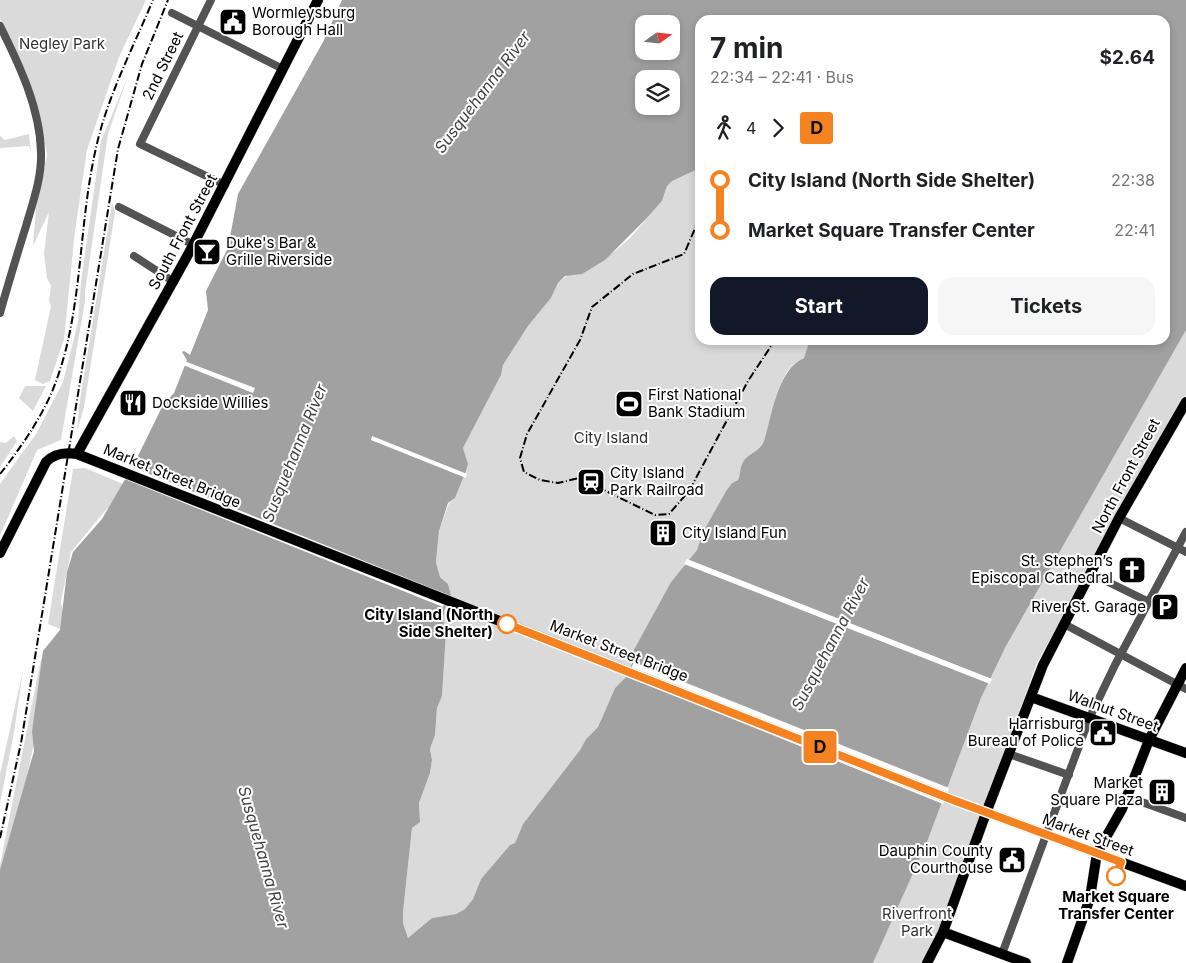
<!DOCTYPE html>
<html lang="en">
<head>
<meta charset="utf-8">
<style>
  :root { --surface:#fff; --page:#f6f6f6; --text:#202124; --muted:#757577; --accent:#111827 }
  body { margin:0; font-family:Inter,sans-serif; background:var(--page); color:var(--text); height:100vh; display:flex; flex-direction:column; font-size:19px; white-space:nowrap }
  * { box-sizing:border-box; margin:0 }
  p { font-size:16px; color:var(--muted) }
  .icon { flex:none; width:28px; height:28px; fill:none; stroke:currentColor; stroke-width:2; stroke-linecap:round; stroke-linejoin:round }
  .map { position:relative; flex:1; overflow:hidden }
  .panel { position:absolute; left:695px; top:15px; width:475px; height:330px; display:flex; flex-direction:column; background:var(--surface); border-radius:15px; box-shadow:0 2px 8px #0003 }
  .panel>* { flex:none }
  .badge { padding:0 10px; border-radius:4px; font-size:18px; line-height:32px }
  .needle { width:32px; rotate:75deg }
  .buttons { position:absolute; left:635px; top:15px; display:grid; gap:10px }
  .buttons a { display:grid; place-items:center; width:45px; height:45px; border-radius:10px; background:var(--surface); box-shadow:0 2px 8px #0003; font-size:25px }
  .map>.badge { position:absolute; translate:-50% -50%; box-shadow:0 0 0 2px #fff }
  .legs { display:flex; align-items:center; gap:8px; height:55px; padding:0 15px; font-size:16px }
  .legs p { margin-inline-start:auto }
  .summary { display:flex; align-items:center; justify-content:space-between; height:85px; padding:0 15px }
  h1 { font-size:28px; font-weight:700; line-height:38px }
  .button { display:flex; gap:10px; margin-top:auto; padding:10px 15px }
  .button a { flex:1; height:58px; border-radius:15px; background:var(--accent); color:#fff; font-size:20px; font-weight:700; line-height:58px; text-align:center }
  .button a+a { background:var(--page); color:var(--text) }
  ul { padding:0 15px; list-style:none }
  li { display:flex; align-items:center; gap:18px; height:50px; font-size:19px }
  li i { display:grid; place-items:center; width:8px; height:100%; margin:0 6px; background:currentColor }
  li i::after { content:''; width:12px; height:12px; margin:-6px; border:4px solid; border-radius:50%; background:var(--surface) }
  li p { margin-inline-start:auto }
  li:first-child i { background:linear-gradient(#0000 50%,currentColor 0) }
  li:last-child i { background:linear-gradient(currentColor 50%,#0000 0) }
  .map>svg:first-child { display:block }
  .green { fill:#dadada }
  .water { fill:#a1a1a1; fill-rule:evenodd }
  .pier { fill:#fff }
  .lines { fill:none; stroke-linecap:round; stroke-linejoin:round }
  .major-casing { stroke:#dbdbdb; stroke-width:11 }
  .minor { stroke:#535353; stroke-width:8 }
  .major { stroke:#000; stroke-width:10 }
  .rail { stroke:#000; stroke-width:2; stroke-dasharray:8 2.5 1 2.5; stroke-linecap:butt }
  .line-1-casing { stroke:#fff; stroke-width:11 }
  .line-1 { stroke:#f58220; stroke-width:8 }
  .stop-1-dot { fill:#fff; stroke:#f58220; stroke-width:2.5 }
  .labels { text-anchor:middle; stroke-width:4; stroke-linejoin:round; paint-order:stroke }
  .poi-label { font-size:15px; fill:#000; stroke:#fff; text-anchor:start }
  .park-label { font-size:15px; fill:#313131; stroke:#fff }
  .street-label { font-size:15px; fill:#000; stroke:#fff }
  .stop-label { font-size:15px; font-weight:bold; fill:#000; stroke:#fff; text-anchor:end }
  .water-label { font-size:16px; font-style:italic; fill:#424242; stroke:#fff }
</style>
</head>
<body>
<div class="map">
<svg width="1186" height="963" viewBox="0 0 1186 963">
  <rect width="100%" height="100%" fill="#fff"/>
  <path class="green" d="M0 0H146L119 57 87 150 75 231 64 339 50 381 43 384 35 380 51 306 49 301 51 286 47 278 44 253 49 212 33 246 36 208 47 155 40 117 26 72 0 19Z
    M128 76 108 134 85 292V301L61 440 37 450 0 536V484L36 434 63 382 78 322 81 282 101 141Z
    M29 134 31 153 29 146 0 148V136L5 140Z
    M700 168V340H810L811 342 804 358C773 370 776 418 763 443 759 451 751 452 746 458 741 464 741 474 738 480L732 483 726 491 703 532 697 550 671 582 631 655 632 663 627 676 615 688 598 727 586 739 580 750 523 824 515 843 510 845 481 879 473 899 465 909 456 914 432 918 408 938 403 923V912L412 828 420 822 419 803 430 773 432 760 430 749 435 735 437 708 442 696 446 633 443 619 445 608 451 595 448 584 440 577 436 562 439 531 449 503 455 498 466 471 468 464 463 448 501 375 503 365 528 326 551 298 558 283 568 275H576L615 251 630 238 662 201 667 186 672 180Z
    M112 203 115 212 84 407 77 432 79 406Z
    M1186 330V395L1172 415 1037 663 938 931 921 963H873L927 842 981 698 1006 646Z
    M25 386H46L33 411 19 398Z
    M14 436 17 441 0 467V442L6 443Z
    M85 468 123 484 116 501 104 512 71 552 61 601 64 618 63 630 48 624 73 469Z
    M41 659 45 660 32 732 35 738 0 906V865Z
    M23 670 14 733 0 803V774Z"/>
  <path class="water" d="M342 0H1186V330L1006 646 981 698 927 842 873 963H0V870L34 751 32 731 43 651 60 630 67 572 73 552 102 519 135 462 163 405 174 393 187 360 182 352 184 351 190 355 208 310 206 291 228 248 238 194 323 42ZM700 20H1165V340H810L804 358C777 369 772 417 764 441 760 451 750 453 745 459 739 467 741 474 738 480L732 483 726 491 703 532 697 550 671 582 631 655 632 663 627 676 615 688 598 727 586 739 580 750 523 824 515 843 510 845 481 879 473 899 465 909 456 914 432 918 408 938 403 923V912L412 828 420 822 419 803 430 773 432 760 430 749 435 735 437 708 442 696 446 633 443 619 445 608 451 595 448 584 440 577 436 562 439 531 448 503 455 498 466 471 468 464 463 448 501 375 503 365 528 326 551 298 558 283 565 276 582 274 605 260 647 218 662 201 667 186 672 181 700 168ZM644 24H671V51H644ZM644 79H671V106H644Z"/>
  <path class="pier" d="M184 361 255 388 253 393 183 365Z
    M372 436 467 474 466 478 371 440Z
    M130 466 448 595 443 607 122 478Z
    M687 559 992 679 990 684 684 564Z
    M634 662 949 788 943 804 627 676Z"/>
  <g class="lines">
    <defs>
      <path id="major" d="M77 454 190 251 318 0
        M0 553 46 462C55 453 65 452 77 454L953 800 1186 886
        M1031 697 1186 753
        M943 932 1026 963
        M927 963 943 932 986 813 1043 665 1119 518 1186 402
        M1067 963 1090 898 1097 853 1122 809 1149 740 1186 668"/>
    </defs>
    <use href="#major" class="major-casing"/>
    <path class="minor" d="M211 0 140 144 225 185
      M172 13 283 69
      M0 26C19 64 40 108 41 152 42 177 33 202 26 226 17 255 8 284 0 313
      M119 207 194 245
      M134 256 174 282
      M1119 518 1186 552
      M1092 574 1149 602
      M1066 625 1186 689
      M1009 754 1069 775
      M1128 797 1186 818
      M1002 954 1089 719 1115 665 1186 532"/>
    <use href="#major" class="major"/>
    <path class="rail" d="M700 217 684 254 633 274 592 307 580 340 527 434 520 458 524 472 540 480 558 483 579 478 655 515 669 514 689 491 748 381 775 340
      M0 474C19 450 38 423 51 394 84 317 77 230 96 148 107 97 133 48 153 0
      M0 838 21 743 118 149 142 64 168 0"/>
  </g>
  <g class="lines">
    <defs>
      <path id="line-1" d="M507 624 953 800 1121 862 1116 876"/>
    </defs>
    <use href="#line-1" class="line-1-casing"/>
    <use href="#line-1" class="line-1"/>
  </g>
  <defs>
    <symbol id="civic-square" viewBox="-11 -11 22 22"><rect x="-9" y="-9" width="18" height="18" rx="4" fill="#000" stroke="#fff"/><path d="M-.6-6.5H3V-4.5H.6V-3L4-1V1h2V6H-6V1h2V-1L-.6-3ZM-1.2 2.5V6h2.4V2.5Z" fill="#fff"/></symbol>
    <symbol id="bar-square" viewBox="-11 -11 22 22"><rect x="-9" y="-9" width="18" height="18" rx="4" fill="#000" stroke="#fff"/><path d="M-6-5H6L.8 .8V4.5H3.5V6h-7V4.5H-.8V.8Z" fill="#fff"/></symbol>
    <symbol id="restaurant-square" viewBox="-11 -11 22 22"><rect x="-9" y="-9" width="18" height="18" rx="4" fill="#000" stroke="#fff"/><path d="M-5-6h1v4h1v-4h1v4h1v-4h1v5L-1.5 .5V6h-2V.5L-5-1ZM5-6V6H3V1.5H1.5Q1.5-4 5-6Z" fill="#fff"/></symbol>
    <symbol id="stadium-square" viewBox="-11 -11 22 22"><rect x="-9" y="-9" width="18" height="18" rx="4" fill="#000" stroke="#fff"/><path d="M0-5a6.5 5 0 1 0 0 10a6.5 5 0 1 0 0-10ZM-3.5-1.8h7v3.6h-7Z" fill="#fff"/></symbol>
    <symbol id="station-square" viewBox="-11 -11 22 22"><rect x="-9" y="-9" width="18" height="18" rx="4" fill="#000" stroke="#fff"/><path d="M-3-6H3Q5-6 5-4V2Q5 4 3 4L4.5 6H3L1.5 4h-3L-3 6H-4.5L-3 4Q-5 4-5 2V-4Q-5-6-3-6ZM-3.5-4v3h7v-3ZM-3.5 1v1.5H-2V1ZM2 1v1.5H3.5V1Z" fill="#fff"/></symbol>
    <symbol id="building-square" viewBox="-11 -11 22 22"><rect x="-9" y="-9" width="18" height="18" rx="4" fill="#000" stroke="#fff"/><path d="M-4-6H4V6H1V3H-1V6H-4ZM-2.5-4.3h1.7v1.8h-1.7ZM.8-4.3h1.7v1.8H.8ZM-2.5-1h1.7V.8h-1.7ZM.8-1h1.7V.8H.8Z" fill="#fff"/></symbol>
    <symbol id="church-square" viewBox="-11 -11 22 22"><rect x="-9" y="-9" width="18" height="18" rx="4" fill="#000" stroke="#fff"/><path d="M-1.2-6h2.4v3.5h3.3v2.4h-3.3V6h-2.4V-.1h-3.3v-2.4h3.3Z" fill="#fff"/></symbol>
    <symbol id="parking-square" viewBox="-11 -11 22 22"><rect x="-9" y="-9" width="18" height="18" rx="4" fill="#000" stroke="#fff"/><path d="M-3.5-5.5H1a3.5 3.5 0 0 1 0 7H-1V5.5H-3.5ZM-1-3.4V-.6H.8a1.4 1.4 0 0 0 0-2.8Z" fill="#fff"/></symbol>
  </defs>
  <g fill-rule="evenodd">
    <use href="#civic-square" x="217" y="6" width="32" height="32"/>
    <use href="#bar-square" x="191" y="236" width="32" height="32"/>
    <use href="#restaurant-square" x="117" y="387" width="32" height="32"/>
    <use href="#stadium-square" x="613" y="388" width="32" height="32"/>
    <use href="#station-square" x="575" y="466" width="32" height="32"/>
    <use href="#building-square" x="647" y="517" width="32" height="32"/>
    <use href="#church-square" x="1116" y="554" width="32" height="32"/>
    <use href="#parking-square" x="1149" y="591" width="32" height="32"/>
    <use href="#civic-square" x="1087" y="717" width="32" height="32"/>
    <use href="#building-square" x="1146" y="776" width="32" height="32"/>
    <use href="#civic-square" x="996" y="844" width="32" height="32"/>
  </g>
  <g class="stop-1-dot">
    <circle cx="507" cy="624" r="9"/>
    <circle cx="1116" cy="876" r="9"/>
  </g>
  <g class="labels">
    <g class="poi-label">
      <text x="252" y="18">Wormleysburg<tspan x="252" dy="17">Borough Hall</tspan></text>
      <text x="226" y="248">Duke's Bar &amp;<tspan x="226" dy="17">Grille Riverside</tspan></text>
      <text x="648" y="400">First National<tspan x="648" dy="17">Bank Stadium</tspan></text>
      <text x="152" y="408">Dockside Willies</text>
      <text x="610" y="478">City Island<tspan x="610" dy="17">Park Railroad</tspan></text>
      <text x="682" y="538">City Island Fun</text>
      <text x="1113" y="566" text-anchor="end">St. Stephen’s<tspan x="1113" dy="17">Episcopal Cathedral</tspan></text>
      <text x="1146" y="612" text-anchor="end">River St. Garage</text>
      <text x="1084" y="729" text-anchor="end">Harrisburg<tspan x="1084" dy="17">Bureau of Police</tspan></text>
      <text x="1143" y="788" text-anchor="end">Market<tspan x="1143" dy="17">Square Plaza</tspan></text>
      <text x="993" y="856" text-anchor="end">Dauphin County<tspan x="993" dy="17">Courthouse</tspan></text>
    </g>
    <g class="park-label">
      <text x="62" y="49">Negley Park</text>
      <text x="611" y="443">City Island</text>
      <text x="917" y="919">Riverfront<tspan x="917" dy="17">Park</tspan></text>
    </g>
    <g class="street-label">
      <text transform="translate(163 66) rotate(-64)" y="5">2nd Street</text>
      <text transform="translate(183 232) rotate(-62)" y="5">South Front Street</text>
      <text transform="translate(172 476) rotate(22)" y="5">Market Street Bridge</text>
      <text transform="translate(1126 476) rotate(-62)" y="5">North Front Street</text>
      <text transform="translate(619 651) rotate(21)" y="5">Market Street Bridge</text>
      <text transform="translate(1113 711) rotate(20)" y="5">Walnut Street</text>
      <text transform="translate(1088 835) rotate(20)" y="5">Market Street</text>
    </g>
    <g class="stop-label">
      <text x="493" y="620">City Island (North<tspan x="493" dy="17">Side Shelter)</tspan></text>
      <text x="1116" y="902" text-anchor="middle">Market Square<tspan x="1116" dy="17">Transfer Center</tspan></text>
    </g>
    <g class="water-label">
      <text transform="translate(482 92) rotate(-53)" y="6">Susquehanna River</text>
      <text transform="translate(294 453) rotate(-68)" y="6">Susquehanna River</text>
      <text transform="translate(830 644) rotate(-62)" y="6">Susquehanna River</text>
      <text transform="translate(264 857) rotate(74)" y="6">Susquehanna River</text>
    </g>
  </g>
</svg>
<div class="buttons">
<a><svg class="needle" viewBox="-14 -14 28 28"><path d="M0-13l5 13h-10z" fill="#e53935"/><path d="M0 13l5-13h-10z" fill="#757577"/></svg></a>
<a><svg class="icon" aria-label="layers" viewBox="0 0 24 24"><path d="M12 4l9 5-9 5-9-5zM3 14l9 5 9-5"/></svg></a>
</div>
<b class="badge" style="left:820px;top:747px;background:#f58220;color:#111">D</b>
<section class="panel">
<div class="summary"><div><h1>7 min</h1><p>22:34 – 22:41 · Bus</p></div><b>$2.64</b></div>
<div class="legs"><svg class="icon" aria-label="walk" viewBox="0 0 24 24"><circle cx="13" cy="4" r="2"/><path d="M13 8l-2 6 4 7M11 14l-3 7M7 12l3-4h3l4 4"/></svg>4<svg class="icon" aria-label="forward" viewBox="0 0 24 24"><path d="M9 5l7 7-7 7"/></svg><b class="badge" style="background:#f58220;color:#111">D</b></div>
<ul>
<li><i style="color:#f58220"></i><b>City Island (North Side Shelter)</b><p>22:38</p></li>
<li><i style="color:#f58220"></i><b>Market Square Transfer Center</b><p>22:41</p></li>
</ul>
<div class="button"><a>Start</a><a>Tickets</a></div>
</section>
</div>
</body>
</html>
